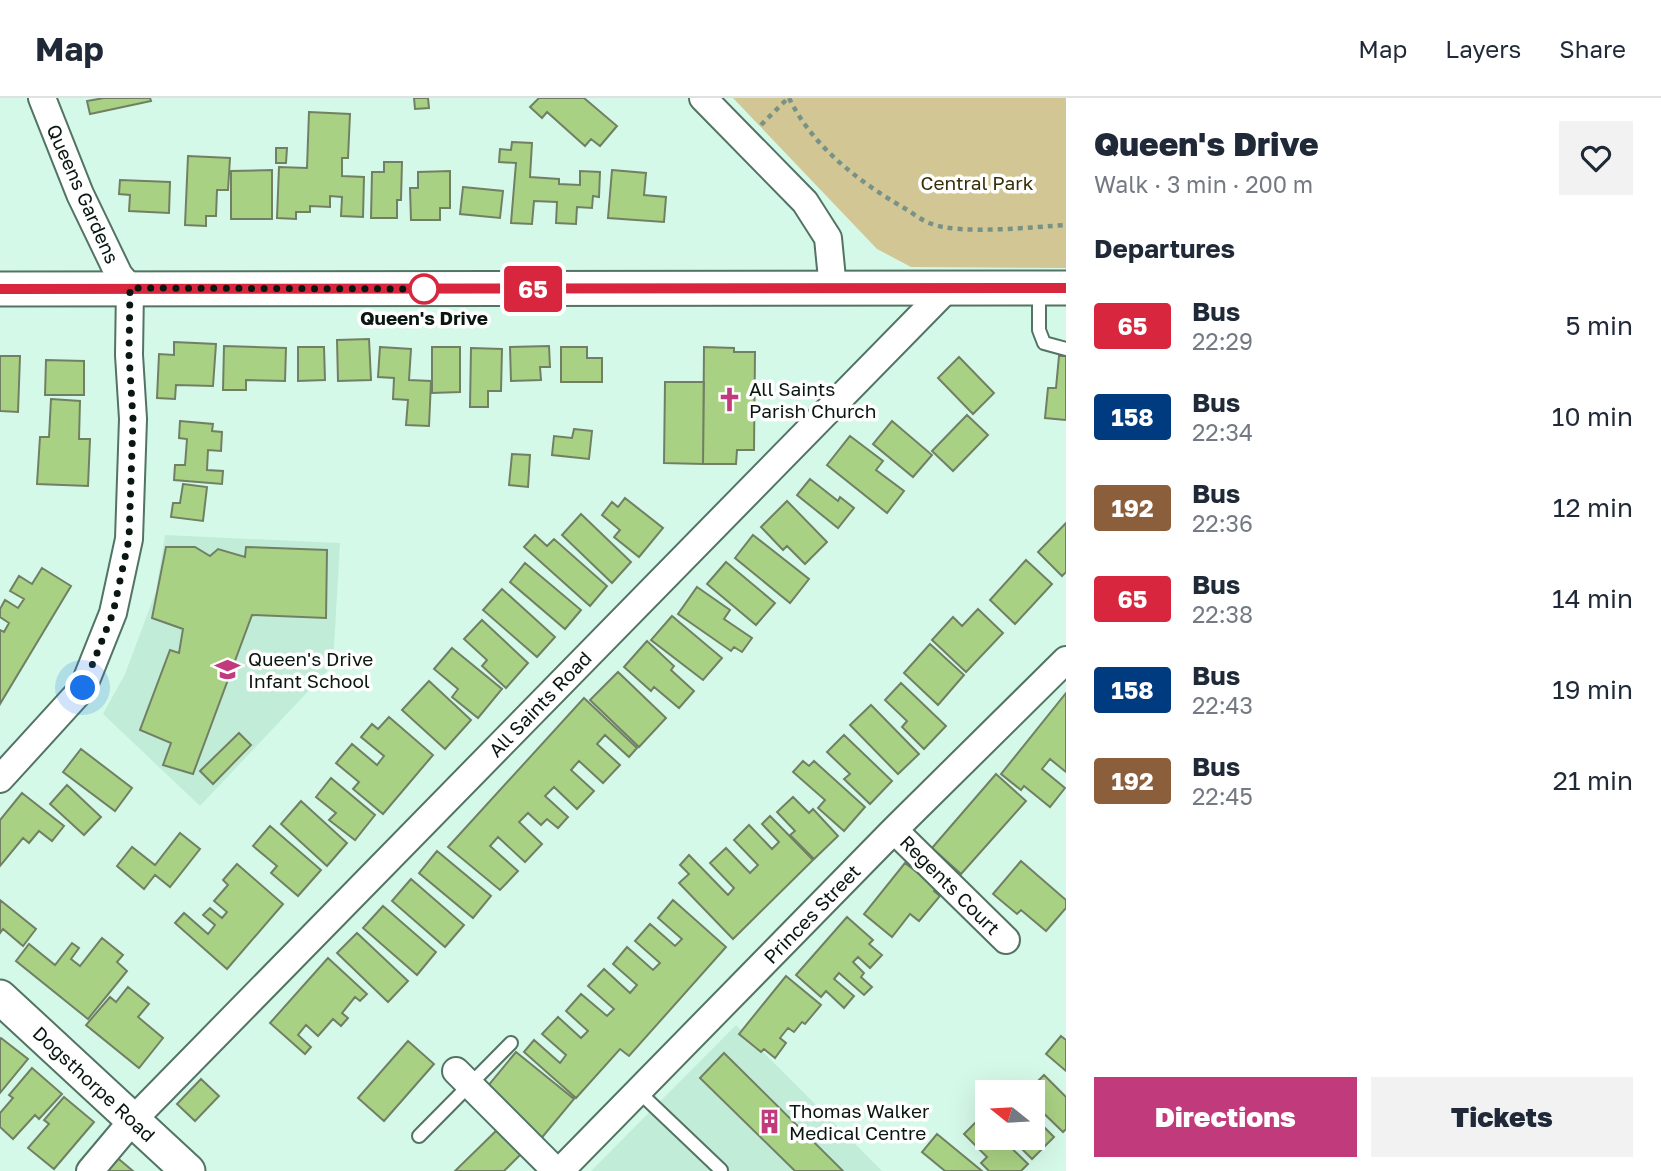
<!DOCTYPE html>
<html lang="en">
<head>
<meta charset="utf-8">
<style>
  :root { --surface:#fff; --page:#f2f2f3; --text:#1f2937; --muted:#747a83; --line:#e0e1e3; --accent:#c13b7c }
  body { margin:0; font-family:"Golos Text",sans-serif; background:var(--page); color:var(--text); height:100vh; display:flex; flex-direction:column; font-size:26px; white-space:nowrap }
  * { box-sizing:border-box; margin:0 }
  p { font-size:23px; color:var(--muted) }
  .icon { flex:none; width:38px; height:38px; fill:none; stroke:currentColor; stroke-width:2; stroke-linecap:round; stroke-linejoin:round }
  .map { position:relative; flex:1; overflow:hidden }
  .drawer { display:flex; flex-direction:column; background:var(--surface); width:595px }
  .drawer>* { flex:none }
  .badge { padding:0 14px; border-radius:5px; font-size:24px; line-height:46px }
  .needle { width:46px; rotate:288deg }
  .buttons { position:absolute; left:975px; top:982px; display:grid; gap:14px }
  .buttons a { display:grid; place-items:center; width:70px; height:70px; border-radius:0px; background:var(--surface); box-shadow:0 7px 28px #0002; font-size:35px }
  .you { position:absolute; width:35px; height:35px; margin:-18px; border:5px solid #fff; border-radius:50%; background:#1a73e8; box-shadow:0 0 0 10px #1a73e833 }
  .map>.badge { position:absolute; translate:-50% -50%; box-shadow:0 0 0 4px #fff }
  h2 { padding:0 28px; font-size:26px; line-height:63px }
  .round { display:grid; place-items:center; flex:none; width:74px; height:74px; border-radius:0px; background:var(--page) }
  .headline { display:flex; align-items:center; justify-content:space-between; height:119px; padding:0 28px }
  h1 { font-size:33px; font-weight:800; line-height:52px }
  .action { display:flex; gap:14px; margin-top:auto; padding:14px 28px }
  .action a { flex:1; height:80px; border-radius:0px; background:var(--accent); color:#fff; font-size:28px; font-weight:800; line-height:80px; text-align:center }
  .action a+a { background:var(--page); color:var(--text) }
  ul { padding:0; list-style:none }
  li { display:flex; align-items:center; gap:21px; height:91px; padding:0 28px }
  li div { flex:1 }
  li b { display:block; font-size:26px }
  li em { font-style:normal }
  li .badge { min-width:77px; font-weight:700; text-align:center }
  header { display:flex; align-items:center; gap:42px; box-sizing:border-box; height:98px; padding:0 35px; background:var(--surface); border-bottom:2px solid var(--line) }
  header strong { font-size:33px }
  nav { display:flex; gap:38px; margin-inline-start:auto; font-size:24px }
  main { display:flex; flex:1; min-height:0 }
  .map>svg:first-child { display:block }
  .built { fill:#c1edd8 }
  .green { fill:#d2c794 }
  .building { fill:#a9d183; stroke:#718064; stroke-width:2 }
  .lines { fill:none; stroke-linecap:round; stroke-linejoin:round }
  .service-casing { stroke:#537364; stroke-width:16 }
  .minor-casing { stroke:#537364; stroke-width:30 }
  .tertiary-casing { stroke:#537364; stroke-width:37 }
  .path { stroke:#799286; stroke-width:4.5; stroke-dasharray:5 5; stroke-linecap:butt }
  .service { stroke:#fff; stroke-width:12 }
  .minor { stroke:#fff; stroke-width:26 }
  .tertiary { stroke:#fff; stroke-width:33 }
  .line-casing { stroke:#fff; stroke-width:16 }
  .line { stroke:#d7263d; stroke-width:10 }
  .walk { stroke:#0a1711; stroke-width:7; stroke-dasharray:0 12.6 }
  .stop-dot { fill:#fff; stroke:#d7263d; stroke-width:3.5 }
  .labels { text-anchor:middle; stroke-width:7; stroke-linejoin:round; paint-order:stroke }
  .park-label { font-size:19px; fill:#382f07; stroke:#fff }
  .street-label { font-size:19px; fill:#0a1711; stroke:#fff }
  .stop-label { font-size:19px; font-weight:bold; fill:#0a1711; stroke:#fff }
  .poi-label { font-size:19px; fill:#0a1711; stroke:#fff; text-anchor:start }
</style>
</head>
<body>
<header>
<strong>Map</strong>
<nav><a>Map</a><a>Layers</a><a>Share</a></nav>
</header>
<main>
<div class="map">
<svg width="1066" height="1073" viewBox="0 0 1066 1073">
  <rect width="100%" height="100%" fill="#d5f9e8"/>
  <path class="built" d="M165 437 340 445 333 567 200 708 103 616 125 576 156 493Z
    M736 927 882 1073H591Z"/>
  <path class="green" d="M733 0H1066V170L911 169 877 151Z"/>
  <path class="building" d="M104 0H150L151 3 90 16 87 3Z
    M414 0H428L429 10 415 11Z
    M539 0H584L617 28 600 48 591 41 585 48 547 14 542 20 530 9Z
    M309 14 350 16 348 60H342V78L364 79 363 119 341 118 342 99 330 98V109L310 108V114H296V121L277 120 279 69 307 70Z
    M512 44 532 45 530 79 559 81V86L580 87V73L600 74 599 99 593 98 592 110 577 109 576 126 556 125 557 104 534 103 532 126 511 125 516 65 499 64 500 51 511 52Z
    M276 50H287L286 65H276Z
    M188 58 230 60 228 92H217L216 118H206V128L185 127Z
    M384 64H402L401 102H397V120H371L372 74H384Z
    M272 72V121H231V73Z
    M612 72 646 75 644 97 666 99 664 124 608 120Z
    M450 73V110H440V122H411L410 90H418V74Z
    M120 82 170 84 169 115 129 113 130 97 119 96Z
    M463 89 503 93 500 120 460 116Z
    M369 241 371 282 338 283 337 242Z
    M174 244 216 246 213 288 176 287 175 301 157 300 159 256 174 257Z
    M224 248 286 250 285 283 246 282V292H223Z
    M549 248 550 269H540L541 282 511 283 510 249Z
    M298 249H324L325 282 298 283Z
    M380 249 411 251 409 282 431 283 429 328 406 327 408 302 393 301 394 280 378 279Z
    M432 249H460V294L432 295Z
    M561 249H587V260H602V284H561Z
    M704 249 734 250V254H755L754 352H737L736 366H703Z
    M471 250 502 251 501 293H488V309H470Z
    M0 258H20L18 314 0 313Z
    M1059 258H1066V322L1045 320 1048 290H1056Z
    M959 259 994 295 973 316 938 280Z
    M46 262 84 263V297H45Z
    M665 284H704L703 366 664 365Z
    M51 301 80 303 79 341H90L88 388 37 386 40 339H49Z
    M967 317 988 337 953 373 932 353Z
    M180 323 213 326 212 333 222 334 221 353 208 352 207 372 223 373 222 386 174 382 175 367H185L187 341 179 340Z
    M892 323 932 357 913 379 873 346Z
    M574 331 592 333 589 361 552 357 554 338 572 340Z
    M850 338 883 363 876 372 904 393 887 415 827 367Z
    M512 356 530 357 528 389 509 387Z
    M810 381 838 403 840 399 854 410 838 430 797 397Z
    M183 386 207 389 203 423 171 419 173 405H180Z
    M625 400 663 430 639 459 614 439 620 432 602 417 612 404 618 409Z
    M787 403 827 444 805 466 787 448 783 452 761 429Z
    M581 416 631 464 612 485 562 437Z
    M1066 425V474L1062 478 1038 454Z
    M535 437 547 448 554 441 607 488 590 508 524 449Z
    M753 437 809 481 790 505 735 460Z
    M166 449H195L210 458 218 451 245 459 246 449 327 452 326 520 252 517 193 676 163 667 171 645 140 632 170 552 179 555 183 531 152 520Z
    M1026 462 1052 486 1015 526 990 502Z
    M726 464 775 505 756 527 707 486Z
    M525 465 581 512 565 531 510 484Z
    M42 470 71 488 0 606V532L4 534 9 525 0 519V511L5 502 18 510 24 501 10 493 19 478 32 486Z
    M697 489 730 512 724 521 752 540 742 554 734 549 731 553 678 516Z
    M502 491 555 539 537 559 483 512Z
    M978 511 1003 535 966 574 932 542 953 519 962 528Z
    M672 518 722 560 703 582 651 542Z
    M482 522 528 565 506 590 482 568 487 562 464 541Z
    M647 543 674 568 671 572 694 593 679 610 654 589 651 593 624 569Z
    M930 546 964 577 938 607 904 575Z
    M452 550 502 591 478 620 452 599 458 591 434 571Z
    M618 574 666 620 639 649 590 602Z
    M429 583 471 622 445 651 402 612Z
    M901 585 946 628 924 651 902 629 907 623 885 602Z
    M1066 595V674L1050 661 1042 671 1065 690 1050 709 1024 688 1021 692 1001 676Z
    M584 600 637 650 629 659 605 637 597 646 620 667 603 685 579 663 571 672 594 693 577 711 554 689 545 698 568 719 558 730 547 721 541 727 528 715 519 724 542 746 525 764 498 739 490 748 518 773 500 792 448 749Z
    M871 607 919 656 898 676 850 627Z
    M389 619 433 657 383 716 353 691 359 684 336 665 352 646 377 667 384 658 361 639 372 626 378 631Z
    M239 635 251 647 213 686 200 673Z
    M844 637 892 683 870 706 844 681 850 676 827 654Z
    M81 651 132 690 115 713 63 674Z
    M803 663 809 668 814 663 865 709 844 733 818 710 825 702 793 674Z
    M996 676 1026 703 961 776 932 750Z
    M331 680 375 717 355 742 329 722 336 715 316 699Z
    M67 687 101 719 84 737 50 706Z
    M22 695 64 728 52 743 39 733 29 745 23 740 0 768V722Z
    M793 699 809 715 813 711 838 738 814 761 790 737 795 733 777 714Z
    M301 703 347 745 327 768 281 726Z
    M770 718 813 762 733 841 679 785 689 776 680 767 689 757 728 797 734 790 710 765 726 750 750 775 758 767 734 742 749 727 772 751 779 744 762 726Z
    M270 728 321 772 298 798 271 775 277 768 253 748Z
    M180 735 200 751 170 789 155 777 144 791 117 768 132 749 155 767Z
    M437 753 491 798 473 820 419 775Z
    M934 755 952 771 934 793 940 798 919 823 910 816 892 839 864 816 905 765 918 775Z
    M1021 763 1066 802V810L1046 833 1021 812 1017 816 993 796Z
    M237 766 283 806 227 871 175 825 184 815 208 836 215 827 203 817 210 810 222 820 227 814 214 803 228 787 223 782Z
    M411 781 464 827 445 849 392 803Z
    M0 802 36 831 23 848 3 831 0 835Z
    M673 802 726 849 629 958 620 951 576 1000 524 954 534 942 560 965 566 957 542 936 558 919 581 940 588 933 566 913 581 896 607 918 614 911 588 888 604 871 630 895 637 887 613 866 627 849 653 872 660 865 635 843 650 826 675 848 682 841 658 820Z
    M383 808 436 854 417 877 363 830Z
    M847 819 873 842 869 846 882 857 870 870 858 859 853 864 864 875 861 879 872 889 864 897 839 875 834 881 854 898 844 910 826 893 821 899 796 877Z
    M357 835 408 883 388 904 337 855Z
    M102 840 123 857 117 864 127 873 88 921 16 863 29 846 55 867 72 845 79 850 71 861 80 868Z
    M328 860 367 896 360 903 355 899 342 915 348 920 341 928 333 921 318 938 306 927 298 937 311 949 305 956 270 925Z
    M786 878 821 907 805 926 802 924 794 934 788 930 780 940 786 945 775 960 764 951 761 954 739 936Z
    M128 889 149 906 138 919 163 940 139 970 86 927 110 899 116 904Z
    M1061 938 1066 942V973L1046 956Z
    M1 940 28 961 0 995V941Z
    M408 943 434 966 384 1023 358 1000Z
    M516 954 574 1001 539 1043 482 995Z
    M724 955 843 1073H795L700 980Z
    M32 970 62 996 39 1021 35 1017 13 1041 0 1029V1015L13 1000 9 997Z
    M1044 977 1066 999V1031L1063 1034 1032 1004V994H1027Z
    M201 981 219 998 195 1023 177 1006Z
    M64 999 94 1024 54 1071 28 1050 49 1026 44 1022Z
    M1032 1017 1054 1039 1032 1061 1011 1040H1032Z
    M981 1019 987 1026V1040H1001L1028 1066 1021 1073H989L981 1065 987 1059 964 1036Z
    M498 1031 522 1055 504 1073H455Z
    M937 1036 965 1059 982 1073H945L922 1054Z
    M114 1057 133 1073H101Z"/>
  <g class="lines">
    <defs>
      <path id="service" d="M1039 190V232L1044 245 1066 251
        M638 993 721 1072
        M419 1038 511 945"/>
      <path id="minor" d="M703 0 805 104 828 140 833 191
        M0 681 83 590 113 515 129 441 133 321 129 257 130 190 119 177 80 96 42 0
        M894 732 1006 842
        M456 973 556 1073
        M90 1073 132 1023 949 189
        M560 1073 894 732 1066 562"/>
      <path id="tertiary" d="M0 191 1066 190
        M0 899 188 1073"/>
    </defs>
    <use href="#service" class="service-casing"/>
    <use href="#minor" class="minor-casing"/>
    <use href="#tertiary" class="tertiary-casing"/>
    <path class="path" d="M789 0C813 49 858 83 904 110 913 115 922 123 932 126 961 137 1033 129 1066 127
      M761 27 788 0"/>
    <use href="#service" class="service"/>
    <use href="#minor" class="minor"/>
    <use href="#tertiary" class="tertiary"/>
  </g>
  <g class="lines">
    <defs>
      <path id="line" d="M0 191 1066 190"/>
    </defs>
    <use href="#line" class="line-casing"/>
    <use href="#line" class="line"/>
    <path class="walk" d="M83 590 113 515 129 441 133 321 129 257 130 190 424 191"/>
  </g>
  <defs>
    <symbol id="church-bare" viewBox="-9 -9 18 18"><path d="M-1.2-6h2.4v3.5h3.3v2.4h-3.3V6h-2.4V-.1h-3.3v-2.4h3.3Z" fill="#c13b7c" stroke="#fff" stroke-width="2.5" paint-order="stroke"/></symbol>
    <symbol id="school-bare" viewBox="-9 -9 18 18"><path d="M0-5L7-2L0 1L-7-2ZM-4 1L0 2.5L4 1V4Q0 6-4 4Z" fill="#c13b7c" stroke="#fff" stroke-width="2.5" paint-order="stroke"/></symbol>
    <symbol id="building-bare" viewBox="-9 -9 18 18"><path d="M-4-6H4V6H1V3H-1V6H-4ZM-2.5-4.3h1.7v1.8h-1.7ZM.8-4.3h1.7v1.8H.8ZM-2.5-1h1.7V.8h-1.7ZM.8-1h1.7V.8H.8Z" fill="#c13b7c" stroke="#fff" stroke-width="2.5" paint-order="stroke"/></symbol>
  </defs>
  <g fill-rule="evenodd">
    <use href="#church-bare" x="712" y="284" width="35" height="35"/>
    <use href="#school-bare" x="210" y="554" width="35" height="35"/>
    <use href="#building-bare" x="752" y="1006" width="35" height="35"/>
  </g>
  <circle class="stop-dot" cx="424" cy="191" r="14"/>
  <g class="labels">
    <g class="park-label">
      <text x="977" y="92">Central Park</text>
    </g>
    <g class="street-label">
      <text transform="translate(83 96) rotate(66)" y="7">Queens Gardens</text>
      <text transform="translate(540 606) rotate(-46)" y="7">All Saints Road</text>
      <text transform="translate(950 787) rotate(45)" y="7">Regents Court</text>
      <text transform="translate(812 816) rotate(-46)" y="7">Princes Street</text>
      <text transform="translate(94 986) rotate(43)" y="7">Dogsthorpe Road</text>
    </g>
    <g class="stop-label">
      <text x="424" y="227">Queen's Drive</text>
    </g>
    <g class="poi-label">
      <text x="749" y="298">All Saints<tspan x="749" dy="22">Parish Church</tspan></text>
      <text x="248" y="568">Queen's Drive<tspan x="248" dy="22">Infant School</tspan></text>
      <text x="789" y="1020">Thomas Walker<tspan x="789" dy="22">Medical Centre</tspan></text>
    </g>
  </g>
</svg>
<div class="buttons">
<a><svg class="needle" viewBox="-14 -14 28 28"><path d="M0-13l5 13h-10z" fill="#e53935"/><path d="M0 13l5-13h-10z" fill="#747a83"/></svg></a>
</div>
<div class="you" style="left:83px;top:590px"></div>
<b class="badge" style="left:533px;top:191px;background:#d7263d;color:#fff">65</b>
</div>
<section class="drawer">
<div class="headline"><div><h1>Queen's Drive</h1><p>Walk · 3 min · 200 m</p></div><a class="round"><svg class="icon" aria-label="heart" viewBox="0 0 24 24"><path d="M12 20l-8-8c-3-5 5-10 8-4 3-6 11-1 8 4z"/></svg></a></div>
<h2>Departures</h2>
<ul>
<li><span class="badge" style="background:#d7263d;color:#fff">65</span><div><b>Bus</b><p>22:29</p></div><em>5 min</em></li>
<li><span class="badge" style="background:#003b80;color:#fff">158</span><div><b>Bus</b><p>22:34</p></div><em>10 min</em></li>
<li><span class="badge" style="background:#8b5e3c;color:#fff">192</span><div><b>Bus</b><p>22:36</p></div><em>12 min</em></li>
<li><span class="badge" style="background:#d7263d;color:#fff">65</span><div><b>Bus</b><p>22:38</p></div><em>14 min</em></li>
<li><span class="badge" style="background:#003b80;color:#fff">158</span><div><b>Bus</b><p>22:43</p></div><em>19 min</em></li>
<li><span class="badge" style="background:#8b5e3c;color:#fff">192</span><div><b>Bus</b><p>22:45</p></div><em>21 min</em></li>
</ul>
<div class="action"><a>Directions</a><a>Tickets</a></div>
</section>
</main>
</body>
</html>
